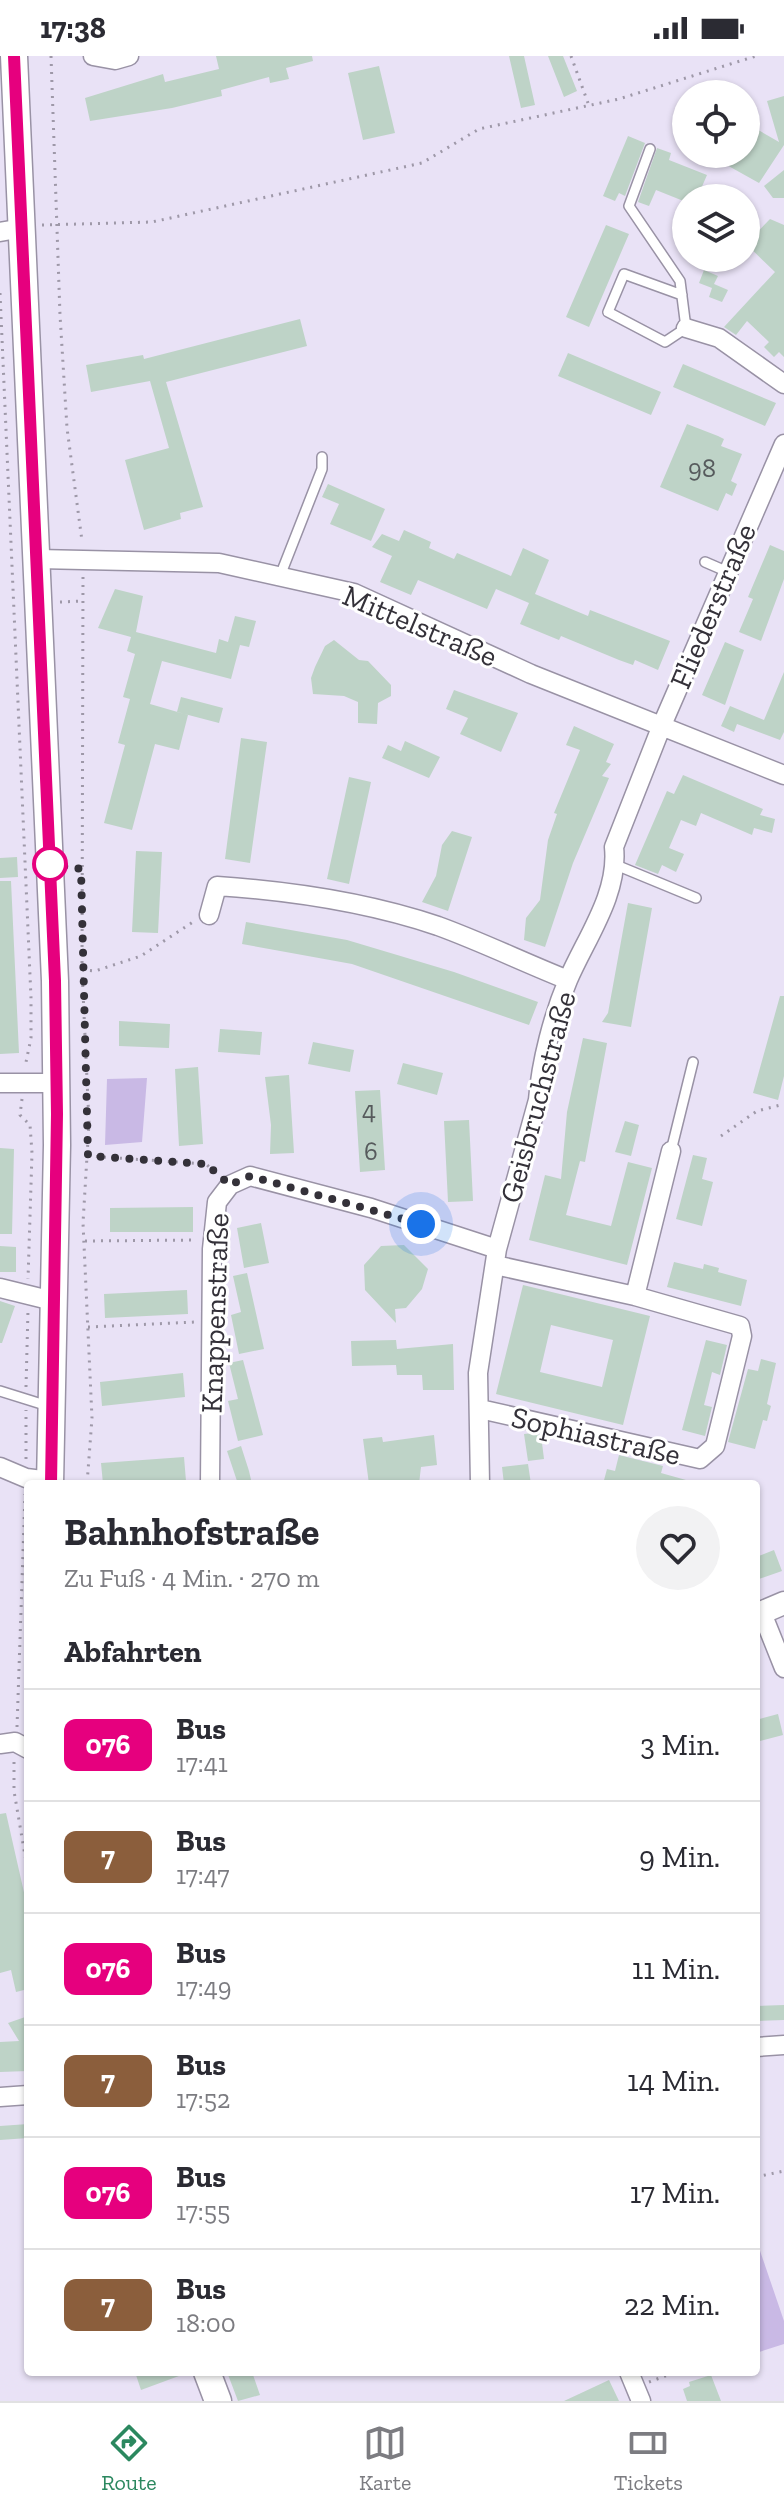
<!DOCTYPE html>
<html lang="de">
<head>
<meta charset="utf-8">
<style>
  :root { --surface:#fff; --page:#f2f2f3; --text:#2b2b33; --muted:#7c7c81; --line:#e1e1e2; --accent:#2b885f }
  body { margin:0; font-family:"Zilla Slab",serif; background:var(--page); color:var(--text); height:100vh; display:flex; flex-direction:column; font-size:30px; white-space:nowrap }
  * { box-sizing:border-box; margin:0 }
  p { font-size:26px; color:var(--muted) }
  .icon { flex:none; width:44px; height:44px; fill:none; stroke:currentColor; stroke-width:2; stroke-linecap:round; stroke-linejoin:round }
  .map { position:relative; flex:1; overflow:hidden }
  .drawer { position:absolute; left:24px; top:1424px; width:736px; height:896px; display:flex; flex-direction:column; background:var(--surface); border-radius:8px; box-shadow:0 2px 6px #0004 }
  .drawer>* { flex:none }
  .badge { padding:0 16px; border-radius:12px; font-size:28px; line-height:52px }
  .fabs { position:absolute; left:672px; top:24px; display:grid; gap:16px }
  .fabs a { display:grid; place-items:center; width:88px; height:88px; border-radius:50%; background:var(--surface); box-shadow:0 2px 6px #0004; font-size:40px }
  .you { position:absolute; width:40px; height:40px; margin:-20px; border:6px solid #fff; border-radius:50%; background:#1a73e8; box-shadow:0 0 0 12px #1a73e833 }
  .map>.badge { position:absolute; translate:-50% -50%; box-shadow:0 0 0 4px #fff }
  h2 { padding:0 40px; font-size:30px; line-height:72px }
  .round { display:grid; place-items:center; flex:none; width:84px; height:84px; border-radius:42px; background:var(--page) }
  .summary { display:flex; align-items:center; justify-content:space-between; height:136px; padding:0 40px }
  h1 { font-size:38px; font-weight:700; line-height:60px }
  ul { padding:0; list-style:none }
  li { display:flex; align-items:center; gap:24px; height:112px; padding:0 40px; border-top:2px solid var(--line) }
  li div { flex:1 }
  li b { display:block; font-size:30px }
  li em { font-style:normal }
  li .badge { min-width:88px; font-weight:700; text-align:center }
  .status { display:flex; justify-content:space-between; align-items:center; height:56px; padding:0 40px; background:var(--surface); direction:ltr }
  .status svg { height:22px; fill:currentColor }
  .tabs { display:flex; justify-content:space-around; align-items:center; height:112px; border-top:2px solid var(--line); background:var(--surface); font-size:22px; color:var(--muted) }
  .tabs a { display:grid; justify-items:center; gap:4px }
  .tabs .current { color:var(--accent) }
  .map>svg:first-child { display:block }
  .green { fill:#c9b9e5 }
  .building { fill:#bed3c7; fill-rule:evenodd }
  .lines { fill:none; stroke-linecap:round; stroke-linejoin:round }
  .service-casing { stroke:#9992a5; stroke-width:12 }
  .minor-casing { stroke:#9992a5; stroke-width:21 }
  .tertiary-casing { stroke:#9992a5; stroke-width:25 }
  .secondary-casing { stroke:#9992a5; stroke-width:29 }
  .path { stroke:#9e98a8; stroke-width:3; stroke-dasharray:2 6; stroke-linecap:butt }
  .service { stroke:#fff; stroke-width:9 }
  .minor { stroke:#fff; stroke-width:18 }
  .tertiary { stroke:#fff; stroke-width:22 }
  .secondary { stroke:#fff; stroke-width:26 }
  .line-casing { stroke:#fff; stroke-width:18 }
  .line { stroke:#e6007e; stroke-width:12 }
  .walk { stroke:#343139; stroke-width:8; stroke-dasharray:0 14.4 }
  .stop-dot { fill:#fff; stroke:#e6007e; stroke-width:4 }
  .labels { text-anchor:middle; stroke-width:6; stroke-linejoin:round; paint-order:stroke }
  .number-label { font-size:26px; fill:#565a5c }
  .street-label { font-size:30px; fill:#343139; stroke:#fff }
</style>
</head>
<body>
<div class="status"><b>17:38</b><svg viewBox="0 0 49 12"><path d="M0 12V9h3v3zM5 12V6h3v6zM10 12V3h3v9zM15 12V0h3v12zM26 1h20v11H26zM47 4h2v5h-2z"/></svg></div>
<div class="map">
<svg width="784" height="2345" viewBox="0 0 784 2345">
  <rect width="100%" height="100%" fill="#e9e2f6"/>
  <path class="green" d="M147 1022 142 1086 105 1089 107 1023Z
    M756 2183 784 2265V2288L756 2297Z"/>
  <path class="building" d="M216 0H312L313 5 286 12 289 23 270 27 269 21 221 34 222 40 172 52 90 65 85 42 163 18 165 26 219 13Z
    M509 0H524L535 49 521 52Z
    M548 0H563L577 35 564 41Z
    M379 10 395 77 363 84 348 17Z
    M784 40V89L759 127 707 98H746V67L779 86 767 45Z
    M628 80 645 87 625 140 619 137 615 145 603 140Z
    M657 92 671 97 669 104 707 119 697 142H686V146L656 134 649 150 638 146Z
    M784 114V142H773L764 130Z
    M770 163 784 169V301L779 296 774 301 764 291 769 286 747 265 736 279 724 271 775 216 746 188Z
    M606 169 629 178 589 271 566 261Z
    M704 214 718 220 714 228 728 234 722 246 709 241 712 232 699 227Z
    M300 263 307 290 166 326 203 451 180 457 181 463 144 474 125 404 169 392 150 325 91 336 86 309 143 299 144 303Z
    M568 297 661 336 651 359 558 320Z
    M683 308 776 347 765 370 673 331Z
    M687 368 718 380 724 383 721 390 742 398 731 425 737 428 732 440 726 437 718 455 660 431Z
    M328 428 385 453 371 485 330 468 339 448 322 441Z
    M404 474 431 486 429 492 454 503 457 497 511 520 523 492 549 504 535 538 588 560 590 554 670 585 658 614 635 604 633 609 619 604 561 580 559 584 520 568 529 547 496 533 487 553 418 524 411 539 380 526 392 500 372 491 382 478 399 485Z
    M770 489 784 495V523L761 585 739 576 753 543 748 541Z
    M115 533 143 540 136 576 216 597 219 583 228 586 235 560 256 565 249 591 240 589 231 623 162 605 150 648 188 659 179 694 155 688 132 774 104 767 125 689 118 687 130 643 123 641 135 598 127 595 131 581 98 572Z
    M334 584 359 604 368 605 391 629V640L378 647 377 668 358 667V646L344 640 313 638 311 622 315 611 325 590Z
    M725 586 744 594 725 649 702 639Z
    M784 616V676L780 684 737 668 734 676 721 670 730 650 764 664Z
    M454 634 518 657 501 696 460 678 468 662 446 653Z
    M181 641 223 652 219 667 177 656Z
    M574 670 614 688 606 706 611 708 602 720 609 722 573 807 545 891 524 884 526 862 540 844 548 784 557 758 554 757 580 694 566 689Z
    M241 682 267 686 250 807 225 803Z
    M405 685 440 701 429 722 382 702 388 689 401 695Z
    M683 719 763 753 760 759 775 763 772 777 754 772 752 779 701 757 696 770 681 764 669 792 684 798 676 816 662 809 658 818 635 809 667 735 674 738Z
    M349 721 371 726 349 828 327 823Z
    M452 775 472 781 448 855 422 846 436 820 442 789Z
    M136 795 162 796 158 877 132 876Z
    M17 801 18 821 0 822V802Z
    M0 825H11L19 997 0 998Z
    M628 847 652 852 631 971 602 966 608 957Z
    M246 866 347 884 454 916 538 946 529 969 352 908 242 888Z
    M780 940H784V1020L778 1044 753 1037Z
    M119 965 170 968 169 992 119 990Z
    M220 973 262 976 260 999 218 996Z
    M583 982 607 987 585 1106 580 1105 566 1159 611 1170 628 1106 652 1112 627 1209 529 1184 545 1119 561 1123 567 1056Z
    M313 986 354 994 350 1016 308 1008Z
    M403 1007 443 1017 437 1039 397 1028Z
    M198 1011 203 1088 179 1090 175 1013Z
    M289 1019 294 1097 270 1098 271 1069 265 1021Z
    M380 1034 385 1114 360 1116 355 1035Z
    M469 1064 473 1145 448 1146 444 1065Z
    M625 1065 639 1069 631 1100 615 1096Z
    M0 1092 14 1093 12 1178H0Z
    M693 1099 707 1102 702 1123 713 1126 702 1170 676 1163Z
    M193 1151V1176H110V1152Z
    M261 1167 269 1207 244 1212 237 1172Z
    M404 1189 428 1213 422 1233 406 1252 395 1253 396 1267 365 1234 364 1209 381 1190Z
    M0 1190 16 1191V1216H0Z
    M674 1206 703 1213 704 1208 719 1212 718 1216 747 1224 741 1250 667 1231Z
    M247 1217 264 1293 239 1298 231 1259 241 1256 233 1220Z
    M523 1229 650 1260 623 1369 496 1338ZM551 1269 613 1284 602 1331 540 1316Z
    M187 1234 188 1258 105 1262 104 1238Z
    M0 1245 15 1250 2 1287H0Z
    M396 1284 397 1293 453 1288 454 1334H423L422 1319H397L396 1309 352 1310 351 1285Z
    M706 1284 727 1289 720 1319 712 1316 708 1333 704 1349 712 1351 705 1380 682 1374Z
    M761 1303 776 1307 767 1348 771 1350 769 1357 767 1365 763 1364 755 1393 728 1386 748 1313 758 1315Z
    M243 1304 263 1379 238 1385 228 1345 238 1343 229 1307Z
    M183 1317 185 1341 102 1350 100 1326Z
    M533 1377 541 1379 544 1403 528 1405 524 1378Z
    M434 1379 437 1409 421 1411 419 1428H369L363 1383 382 1381 383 1386Z
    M241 1390 249 1415 252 1428H238L227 1395Z
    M619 1399 663 1410 661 1417 686 1424V1428H603L607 1413 615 1415Z
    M184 1401 186 1425 103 1428 101 1407Z
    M528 1408 531 1428H504L502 1411Z
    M774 1494 782 1515 756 1524V1501Z
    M778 1658 783 1679 756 1686V1664Z
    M6 1757 28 1854V1933L16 1936 11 1914 0 1917V1758Z
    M784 1949V1964L756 1965V1950Z
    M28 1960V2015L0 2016V1986L19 1985 8 1967Z
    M28 2068V2082L0 2084V2070Z
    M135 2316H187V2317L141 2334Z
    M227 2316H252L260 2339 238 2345Z
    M711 2319 721 2345H687L683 2333 690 2330 689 2326Z
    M609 2324 619 2345H564Z"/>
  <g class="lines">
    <defs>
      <path id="service" d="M650 93 629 150 680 225 686 272 665 286 608 256 624 218 682 239
        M705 506 728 516
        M280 520 322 413V401
        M616 809 696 842
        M671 1095 693 1006
        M0 1335 48 1350"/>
      <path id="minor" d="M93 0 115 4 129 0
        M0 176 23 172
        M686 272 719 282 784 328
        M38 503 219 507 354 537 531 618 784 719
        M209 859 217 830C291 835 367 846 438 870 482 886 525 907 568 924
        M0 1027H57
        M0 1232 53 1245
        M635 1240 671 1095
        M480 1353 700 1403 715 1390 742 1280 740 1270 635 1240 495 1209
        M0 1411 26 1422 51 1425
        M210 1428 212 1193 217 1146 230 1129 250 1120 371 1152 497 1193
        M480 1428 478 1317 497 1193 538 1044C541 1005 553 960 568 924 586 882 619 838 614 791L662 669 784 388
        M762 1557 784 1612
        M0 1688 15 1686 28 1693
        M756 1991 784 1989
        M0 2041 28 2039
        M629 2316 641 2345"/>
      <path id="tertiary" d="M756 1559 784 1547"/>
      <path id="secondary" d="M14 0 55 925 57 1089 50 1428
        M207 2316 218 2345"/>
    </defs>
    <use href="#service" class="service-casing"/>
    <use href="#minor" class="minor-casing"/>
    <use href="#tertiary" class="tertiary-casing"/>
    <use href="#secondary" class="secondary-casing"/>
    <path class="path" d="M51 0 60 259 67 372 82 485
      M571 0 588 47
      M42 169 152 166 422 107 479 73 619 43 756 0
      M0 237 31 942V982L25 1011
      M83 521 82 914 89 1067 83 1167 92 1362 87 1428
      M60 546 83 545
      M82 914 95 915 141 900 193 866
      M22 1043 20 1059 30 1069 32 1097 28 1223
      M721 1080 757 1055 784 1048
      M88 1100 206 1108 218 1119
      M85 1185 197 1184
      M88 1271 196 1266
      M26 1331 28 1254
      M26 1403V1354
      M17 1671 25 1438
      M14 1706V1735L28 1817
      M756 2121 784 2115
      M756 2282V2287
      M649 2326 676 2316"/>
    <use href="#service" class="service"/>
    <use href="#minor" class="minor"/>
    <use href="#tertiary" class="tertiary"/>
    <use href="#secondary" class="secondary"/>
  </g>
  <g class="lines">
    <defs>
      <path id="line" d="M14 0 55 925 57 1058 51 1428"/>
    </defs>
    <use href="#line" class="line-casing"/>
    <use href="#line" class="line"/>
    <path class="walk" d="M50 808 81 813 88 1100 206 1108 230 1129 250 1120 421 1168"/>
  </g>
  <circle class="stop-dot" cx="50" cy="808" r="16"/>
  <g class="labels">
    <g class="number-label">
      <text x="702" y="421">98</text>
      <text x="369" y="1063">4</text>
      <text x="371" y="1104">6</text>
    </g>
    <g class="street-label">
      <text transform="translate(713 550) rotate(-67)" y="10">Fliederstraße</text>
      <text transform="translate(420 570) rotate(23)" y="10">Mittelstraße</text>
      <text transform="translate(538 1041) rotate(-75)" y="10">Geisbruchstraße</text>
      <text transform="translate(215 1257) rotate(-88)" y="10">Knappenstraße</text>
      <text transform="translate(596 1380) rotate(13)" y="10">Sophiastraße</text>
    </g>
  </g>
</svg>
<div class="fabs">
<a><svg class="icon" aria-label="locate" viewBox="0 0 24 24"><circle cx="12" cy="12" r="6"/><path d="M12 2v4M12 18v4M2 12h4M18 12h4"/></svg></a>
<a><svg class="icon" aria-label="layers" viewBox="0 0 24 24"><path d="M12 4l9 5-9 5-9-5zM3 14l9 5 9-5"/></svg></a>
</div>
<div class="you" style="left:421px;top:1168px"></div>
<section class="drawer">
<div class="summary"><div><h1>Bahnhofstraße</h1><p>Zu Fuß · 4 Min. · 270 m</p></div><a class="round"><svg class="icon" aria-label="heart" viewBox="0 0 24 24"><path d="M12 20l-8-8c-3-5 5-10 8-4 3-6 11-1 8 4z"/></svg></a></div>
<h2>Abfahrten</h2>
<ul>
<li><span class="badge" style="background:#e6007e;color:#fff">076</span><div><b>Bus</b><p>17:41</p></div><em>3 Min.</em></li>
<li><span class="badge" style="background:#8b5e3c;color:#fff">7</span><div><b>Bus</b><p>17:47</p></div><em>9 Min.</em></li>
<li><span class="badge" style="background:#e6007e;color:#fff">076</span><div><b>Bus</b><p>17:49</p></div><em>11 Min.</em></li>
<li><span class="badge" style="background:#8b5e3c;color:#fff">7</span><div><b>Bus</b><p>17:52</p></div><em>14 Min.</em></li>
<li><span class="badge" style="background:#e6007e;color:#fff">076</span><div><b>Bus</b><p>17:55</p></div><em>17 Min.</em></li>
<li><span class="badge" style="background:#8b5e3c;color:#fff">7</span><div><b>Bus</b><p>18:00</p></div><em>22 Min.</em></li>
</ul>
</section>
</div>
<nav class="tabs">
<a class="current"><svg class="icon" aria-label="directions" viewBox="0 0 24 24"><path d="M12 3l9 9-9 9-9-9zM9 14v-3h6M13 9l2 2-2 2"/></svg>Route</a>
<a><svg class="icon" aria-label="map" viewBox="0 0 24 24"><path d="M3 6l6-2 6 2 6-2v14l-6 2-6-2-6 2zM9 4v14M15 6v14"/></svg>Karte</a>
<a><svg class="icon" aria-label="tickets" viewBox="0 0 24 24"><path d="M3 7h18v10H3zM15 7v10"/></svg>Tickets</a>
</nav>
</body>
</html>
